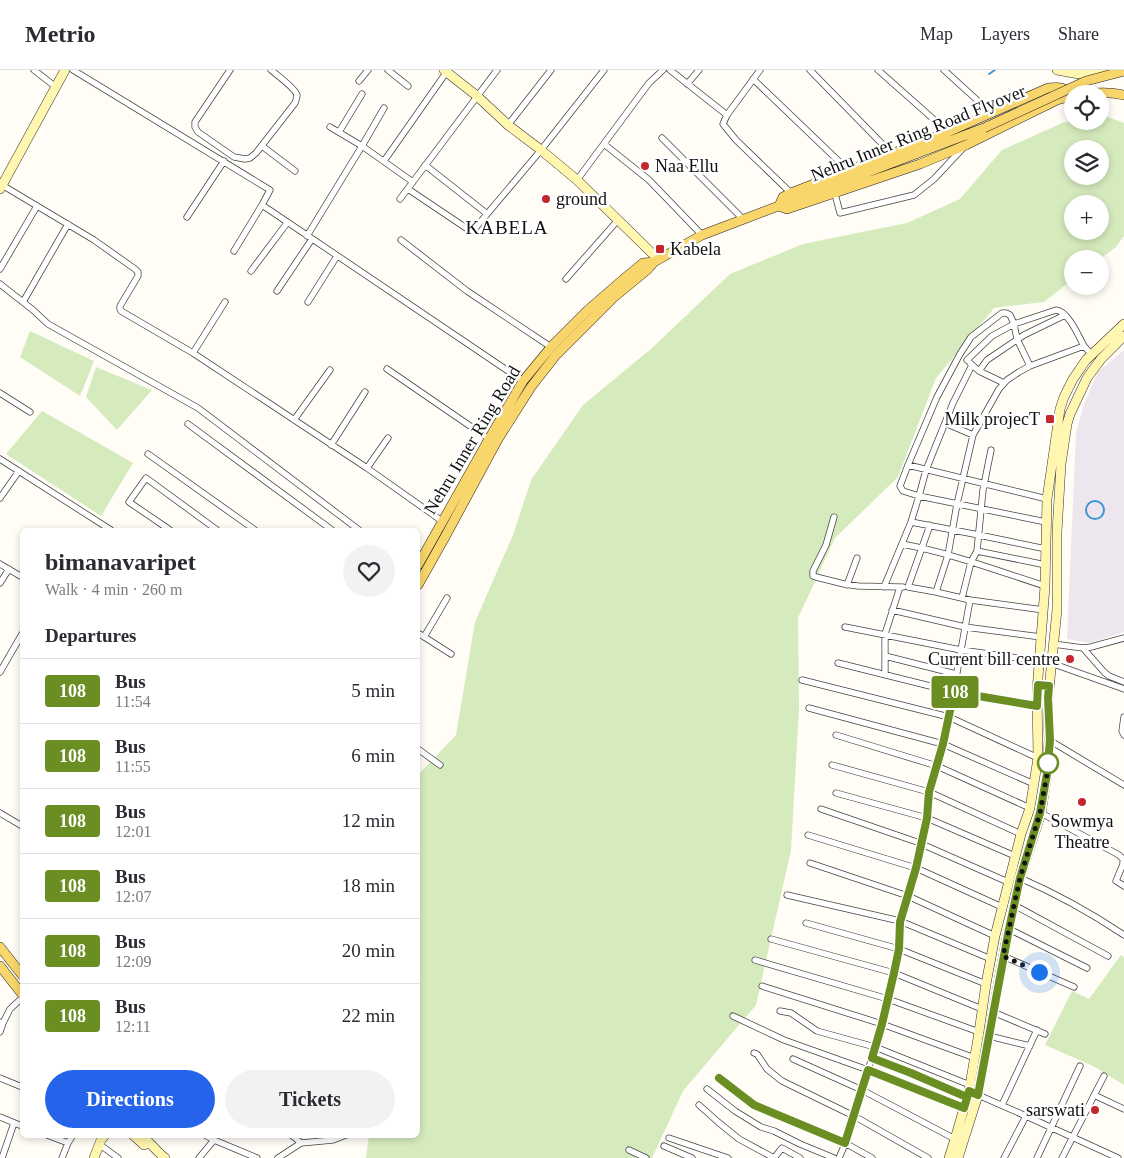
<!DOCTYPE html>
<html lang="en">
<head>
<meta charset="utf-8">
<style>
  :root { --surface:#fff; --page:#f2f2f3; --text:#2b2b33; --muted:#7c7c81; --line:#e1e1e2; --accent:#2563eb }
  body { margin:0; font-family:Georgia,serif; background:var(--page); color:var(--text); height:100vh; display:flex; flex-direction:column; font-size:19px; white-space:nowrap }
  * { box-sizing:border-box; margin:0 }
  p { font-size:16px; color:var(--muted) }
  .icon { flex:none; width:28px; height:28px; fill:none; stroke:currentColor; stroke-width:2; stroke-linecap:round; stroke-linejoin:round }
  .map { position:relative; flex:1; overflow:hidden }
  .drawer { position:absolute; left:20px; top:458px; width:400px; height:610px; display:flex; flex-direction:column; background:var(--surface); border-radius:8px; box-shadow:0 2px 8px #0003 }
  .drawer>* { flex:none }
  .badge { padding:0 10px; border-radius:4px; font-size:18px; line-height:32px }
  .tools { position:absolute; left:1064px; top:15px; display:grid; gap:10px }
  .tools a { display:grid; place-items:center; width:45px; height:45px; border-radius:50%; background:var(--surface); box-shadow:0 2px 8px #0003; font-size:25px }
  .you { position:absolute; width:25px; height:25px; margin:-12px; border:4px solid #fff; border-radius:50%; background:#1a73e8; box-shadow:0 0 0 8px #1a73e833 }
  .map>.badge { position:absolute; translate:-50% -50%; box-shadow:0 0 0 2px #fff }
  h2 { padding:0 25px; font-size:19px; line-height:45px }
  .round { display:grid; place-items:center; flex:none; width:52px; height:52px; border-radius:26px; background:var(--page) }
  .head { display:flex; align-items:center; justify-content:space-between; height:85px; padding:0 25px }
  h1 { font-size:24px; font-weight:700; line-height:38px }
  .cta { display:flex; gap:10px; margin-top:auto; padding:10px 25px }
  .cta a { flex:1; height:58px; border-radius:30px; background:var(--accent); color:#fff; font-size:20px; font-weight:700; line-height:58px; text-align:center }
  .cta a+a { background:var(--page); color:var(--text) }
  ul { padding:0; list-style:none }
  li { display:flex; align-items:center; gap:15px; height:65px; padding:0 25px; border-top:1px solid var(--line) }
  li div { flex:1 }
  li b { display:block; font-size:19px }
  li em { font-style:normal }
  li .badge { min-width:55px; font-weight:700; text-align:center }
  header { display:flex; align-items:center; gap:30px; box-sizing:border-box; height:70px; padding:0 25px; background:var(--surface); border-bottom:1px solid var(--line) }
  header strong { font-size:24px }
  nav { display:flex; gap:28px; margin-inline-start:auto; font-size:18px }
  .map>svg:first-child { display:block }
  .industrial { fill:#eee6ef }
  .green { fill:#d5ebbd; fill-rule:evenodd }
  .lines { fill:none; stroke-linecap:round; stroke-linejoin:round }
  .stream { stroke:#3f96cf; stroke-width:2 }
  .street-casing { stroke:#444; stroke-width:7 }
  .secondary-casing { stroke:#333; stroke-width:10 }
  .primary-casing { stroke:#222; stroke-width:10 }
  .street { stroke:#fff; stroke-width:5.5 }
  .secondary { stroke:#fff6b0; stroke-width:9 }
  .primary { stroke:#f9d66b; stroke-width:9 }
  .primary-bridge-casing { stroke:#222; stroke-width:10; stroke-linecap:butt }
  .primary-bridge { stroke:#f9d66b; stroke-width:9 }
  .line-casing { stroke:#fff; stroke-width:11 }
  .line { stroke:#6b8e23; stroke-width:8 }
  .walk { stroke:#111; stroke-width:5; stroke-dasharray:0 9 }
  .poi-dot { fill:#c4262e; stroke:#fff; stroke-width:2 }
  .stop-dot { fill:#fff; stroke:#6b8e23; stroke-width:2.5 }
  .labels { text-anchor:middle; stroke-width:5; stroke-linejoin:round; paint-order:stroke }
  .street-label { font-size:18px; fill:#111; stroke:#fff }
  .poi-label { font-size:18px; fill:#111; stroke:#fff; text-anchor:start }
  .neighbourhood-label { font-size:19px; letter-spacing:1px; fill:#111; stroke:#fff }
</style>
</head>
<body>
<header>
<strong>Metrio</strong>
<nav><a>Map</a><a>Layers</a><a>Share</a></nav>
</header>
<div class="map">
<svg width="1124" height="1088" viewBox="0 0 1124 1088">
  <rect width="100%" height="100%" fill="#fffdf5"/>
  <path class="industrial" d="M1124 280V562L1090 573 1067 569 1076 363 1084 334 1098 302Z"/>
  <path class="green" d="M1100 44 1124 53V166L1116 177 1100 189H1072V210L1044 232 994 238 936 308 898 407 835 468 798 548 799 638 791 780 756 935 683 1021 652 1088H366L369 1065H418V705L456 665 475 552 513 465 531 410 583 335 652 278 730 204 803 174 907 153 960 129 1002 80 1062 53 1072 51H1100ZM1072 79H1100V106H1072ZM1072 134H1100V161H1072Z
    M30 261 94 291 80 326 20 287Z
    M96 297 152 320 117 360 86 327Z
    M42 341 133 393 101 446 6 384Z
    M1121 885 1124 887V1015L1093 996 1045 975 1072 921 1089 929Z"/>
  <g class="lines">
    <path class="stream" d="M989 4 995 0
      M1086 440a9 9 0 1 1 18 0a9 9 0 1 1-18 0Z"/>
    <defs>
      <path id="street" d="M34 0 56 17
        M73 0 270 120 262 135 271 141 523 311
        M230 0 195 52V57L198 62 234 87 245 89 250 88 256 83 295 33C296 30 297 28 297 25 295 18 277 5 271 0
        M388 0 408 16
        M670 0 727 45
        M760 0 727 45 723 54 736 70 791 123
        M810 0 892 84
        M878 0 948 62
        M944 0 977 30 986 45
        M753 9 849 101
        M359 11 368 0
        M687 14 699 0
        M508 55 551 0
        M330 57 362 76 384 38
        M339 62 362 24
        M662 68 744 150
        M604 74 649 110 702 165
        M262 76 295 101
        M384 91 448 0
        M425 95 486 143
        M577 110 649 13 663 0
        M2 115 94 170 135 199 138 202V206L120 236V239L121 241 193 283 225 232
        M408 119 472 162 541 80 604 0
        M835 124 840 143 914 125 934 109 964 77
        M400 129 497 0
        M187 147 224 91
        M307 166 362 76 413 112
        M401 170 467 221 551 277
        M234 181 262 135
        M0 199 37 136
        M251 201 287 153
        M566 209 618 150
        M0 214 33 240 48 254 198 338 359 460
        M277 221 312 169
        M23 232 68 154
        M308 232 337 186
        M193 283 367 398 442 451
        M967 290 992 266 1014 254 1056 240C1068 241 1078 265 1084 276
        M970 293 979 301 1004 313
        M1030 296 1017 269 1014 254 1010 245 1006 243H1002L971 267 960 284 937 327 908 395 900 416 903 421 919 426 1046 452
        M387 299 489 369
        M979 301 987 290 1024 265 1065 245
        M0 323 30 342
        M294 350 330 300
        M945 353 973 365
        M188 354 332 460
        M331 375 365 322
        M148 384 255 460
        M0 389 111 460
        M908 395 1047 429
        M367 398 388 368
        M0 428 19 401
        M834 447 826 475 813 501V506L816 507 844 514 858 516 900 517
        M911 452 979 465 1046 479
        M930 455 908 517 936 522 970 530 1044 540
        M170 460 129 432 146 408 217 460
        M902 474C951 483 998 501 1045 516
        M977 481 1046 495
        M0 494 22 507
        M0 513 9 499
        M847 515 857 488
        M884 517 911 452 919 426 926 400 953 333 972 295
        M936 522 948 485 957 434 973 365 999 319 1007 310 1019 302 1030 296 1084 276 1092 285
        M962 528 971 492 977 481 983 420 991 380
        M892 540 965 557 1041 567
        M845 557 961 580 1039 591
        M418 563 451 584
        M424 567 447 528
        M1053 574 1083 578 1091 577 1124 568
        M1083 578 1104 602 1109 606 1124 612
        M885 586 956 604
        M838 593 954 622 1037 636
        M1051 593 1124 619
        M0 602 22 564
        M885 605V564L900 517H903
        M802 610 949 647 1038 688
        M809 638 943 674 1034 714
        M1124 647 1122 661 1124 665
        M836 665 937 696 1030 738
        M1049 670 1124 715
        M418 679 440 695
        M832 695 929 722 1021 764
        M836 723 927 748 1015 786
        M821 739 917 772 1008 812
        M0 743 22 756
        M1041 743 1119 785 1123 789V794L1116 811 1124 816
        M808 765 916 798 1002 837
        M810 793 908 826 995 866
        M1020 808C1057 824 1091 843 1124 865
        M787 825 900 851 991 889
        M1014 835 1108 886
        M806 853 899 879 986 914
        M1009 859 1087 898
        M771 869 894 903 982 939
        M1003 886 1074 917
        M755 890 888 929 979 962
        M762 916 882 954 975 988
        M780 941 791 943 817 961 875 977 970 1015
        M993 942 1045 964
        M733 946 784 970 868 1000 964 1038
        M0 952 3 953 10 939 22 928
        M0 962 3 953
        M989 966 1030 976
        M754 983 757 984 767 999 782 1011 854 1046 928 1088
        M793 989 862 1020 955 1069
        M872 989 911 1003 967 1027
        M0 1008 22 1017
        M719 1008 754 1035 845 1073 872 1088
        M707 1019 735 1041 761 1057 774 1061 800 1074 834 1088
        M969 1021 1026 1046
        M1094 1025 1124 1039
        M699 1035 718 1052 739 1069 774 1088
        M1002 1035 1037 960
        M0 1047 22 1056
        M47 1065 68 1073
        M205 1065 214 1070 257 1088
        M291 1065 294 1067 301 1073
        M669 1068 728 1088
        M99 1074 118 1088
        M664 1076 692 1088
        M629 1080 646 1088
        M2 1088 14 1053
        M62 1088 68 1073 73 1065
        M199 1088 214 1070
        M278 1088 301 1073 333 1070 346 1065
        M774 1088 782 1078 800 1088
        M839 1088 848 1067 882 954 894 903 899 879 900 851 916 798 927 748 929 722 943 674 951 636 970 530
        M1004 1088 1026 1046 1118 1088
        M1037 1088 1080 996
        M1062 1088 1104 1006"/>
      <path id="secondary" d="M444 0 477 26 508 55 541 80 577 110 658 189
        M1057 0 1079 4 1107 0
        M0 119 65 0
        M133 1065 144 1075
        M141 1065C150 1072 156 1081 165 1088
        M94 1088 101 1070 105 1065
        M949 1088 955 1069 969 1021 979 962 986 914 995 866 1021 764 1030 738 1038 688 1037 621 1045 516 1047 429 1060 339 1064 327 1073 309 1086 290 1124 254
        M958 1088 978 1025 1006 872 1020 808 1041 743 1047 704 1049 670 1048 629 1057 540V462L1061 394 1067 354 1070 344 1087 308 1101 289 1124 266"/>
      <path id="primary" d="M1087 24C1099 22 1111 22 1124 25
        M779 136 783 127 791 123 948 62 1048 18C1060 17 1063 17 1072 24
        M779 136 787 139 920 94 966 75 1057 30 1072 26
        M418 495 489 369 523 311 551 277 588 240 626 207 643 193 654 192
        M418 515 445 467 498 369 531 317 556 285 613 228 647 200 654 192 702 165 984 58
        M0 877 22 905
        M0 896 22 924"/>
    </defs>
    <use href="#street" class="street-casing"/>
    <use href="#secondary" class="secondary-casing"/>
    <use href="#primary" class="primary-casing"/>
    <use href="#street" class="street"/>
    <use href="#secondary" class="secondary"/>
    <use href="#primary" class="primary"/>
    <defs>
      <path id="primary-bridge" d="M984 58 1086 11 1124 1"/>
    </defs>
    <use href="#primary-bridge" class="primary-bridge-casing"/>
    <use href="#primary-bridge" class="primary-bridge"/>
  </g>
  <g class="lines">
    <defs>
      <path id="line" d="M719 1008 754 1035 845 1073 868 1000 964 1038 969 1021 978 1025 1009 859 1020 808 1040 743 1047 704 1050 670 1048 628 1049 616 1038 615 1037 636 954 622 943 674 929 722 927 748 916 798 900 852 899 879 894 903 882 954 872 988 911 1003 962 1025"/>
    </defs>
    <use href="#line" class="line-casing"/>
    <use href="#line" class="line"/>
    <path class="walk" d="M1039 902 1003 886 1020 808 1040 743 1047 704 1048 687V693"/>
  </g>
  <g class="poi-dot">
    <circle cx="645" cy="96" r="5"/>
    <circle cx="546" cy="129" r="5"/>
    <rect x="655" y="174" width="10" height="10" rx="2.5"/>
    <rect x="1045" y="344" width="10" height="10" rx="2.5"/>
    <circle cx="1070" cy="589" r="5"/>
    <circle cx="1082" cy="732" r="5"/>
    <circle cx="1095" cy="1040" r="5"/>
  </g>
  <circle class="stop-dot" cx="1048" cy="693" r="10"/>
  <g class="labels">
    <g class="street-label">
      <text transform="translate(918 63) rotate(-22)" y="6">Nehru Inner Ring Road Flyover</text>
      <text transform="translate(472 370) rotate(-59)" y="6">Nehru Inner Ring Road</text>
    </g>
    <g class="poi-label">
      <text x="655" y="102">Naa Ellu</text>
      <text x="556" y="135">ground</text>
      <text x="670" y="185">Kabela</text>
      <text x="1040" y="355" text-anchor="end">Milk projecT</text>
      <text x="1060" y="595" text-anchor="end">Current bill centre</text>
      <text x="1082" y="757" text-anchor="middle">Sowmya<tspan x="1082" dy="21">Theatre</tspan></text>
      <text x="1085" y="1046" text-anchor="end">sarswati</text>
    </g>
    <g class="neighbourhood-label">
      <text x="507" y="164">KABELA</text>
    </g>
  </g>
</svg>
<div class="tools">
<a><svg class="icon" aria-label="locate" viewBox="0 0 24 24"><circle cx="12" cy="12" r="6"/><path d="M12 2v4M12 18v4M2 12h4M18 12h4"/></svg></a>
<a><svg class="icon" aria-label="layers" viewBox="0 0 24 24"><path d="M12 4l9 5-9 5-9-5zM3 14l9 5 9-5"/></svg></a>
<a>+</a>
<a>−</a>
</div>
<div class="you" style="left:1039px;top:902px"></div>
<b class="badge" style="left:955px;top:622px;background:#6b8e23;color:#fff">108</b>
<section class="drawer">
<div class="head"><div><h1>bimanavaripet</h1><p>Walk · 4 min · 260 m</p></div><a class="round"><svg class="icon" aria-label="heart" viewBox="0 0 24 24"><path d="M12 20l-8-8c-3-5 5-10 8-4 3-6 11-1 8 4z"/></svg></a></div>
<h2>Departures</h2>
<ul>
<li><span class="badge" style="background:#6b8e23;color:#fff">108</span><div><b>Bus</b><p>11:54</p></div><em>5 min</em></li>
<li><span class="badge" style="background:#6b8e23;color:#fff">108</span><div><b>Bus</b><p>11:55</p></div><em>6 min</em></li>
<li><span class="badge" style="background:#6b8e23;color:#fff">108</span><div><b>Bus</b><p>12:01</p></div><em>12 min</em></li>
<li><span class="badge" style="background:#6b8e23;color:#fff">108</span><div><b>Bus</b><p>12:07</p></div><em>18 min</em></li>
<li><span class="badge" style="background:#6b8e23;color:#fff">108</span><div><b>Bus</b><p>12:09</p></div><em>20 min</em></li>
<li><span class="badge" style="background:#6b8e23;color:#fff">108</span><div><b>Bus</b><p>12:11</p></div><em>22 min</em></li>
</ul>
<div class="cta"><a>Directions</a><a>Tickets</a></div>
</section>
</div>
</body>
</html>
